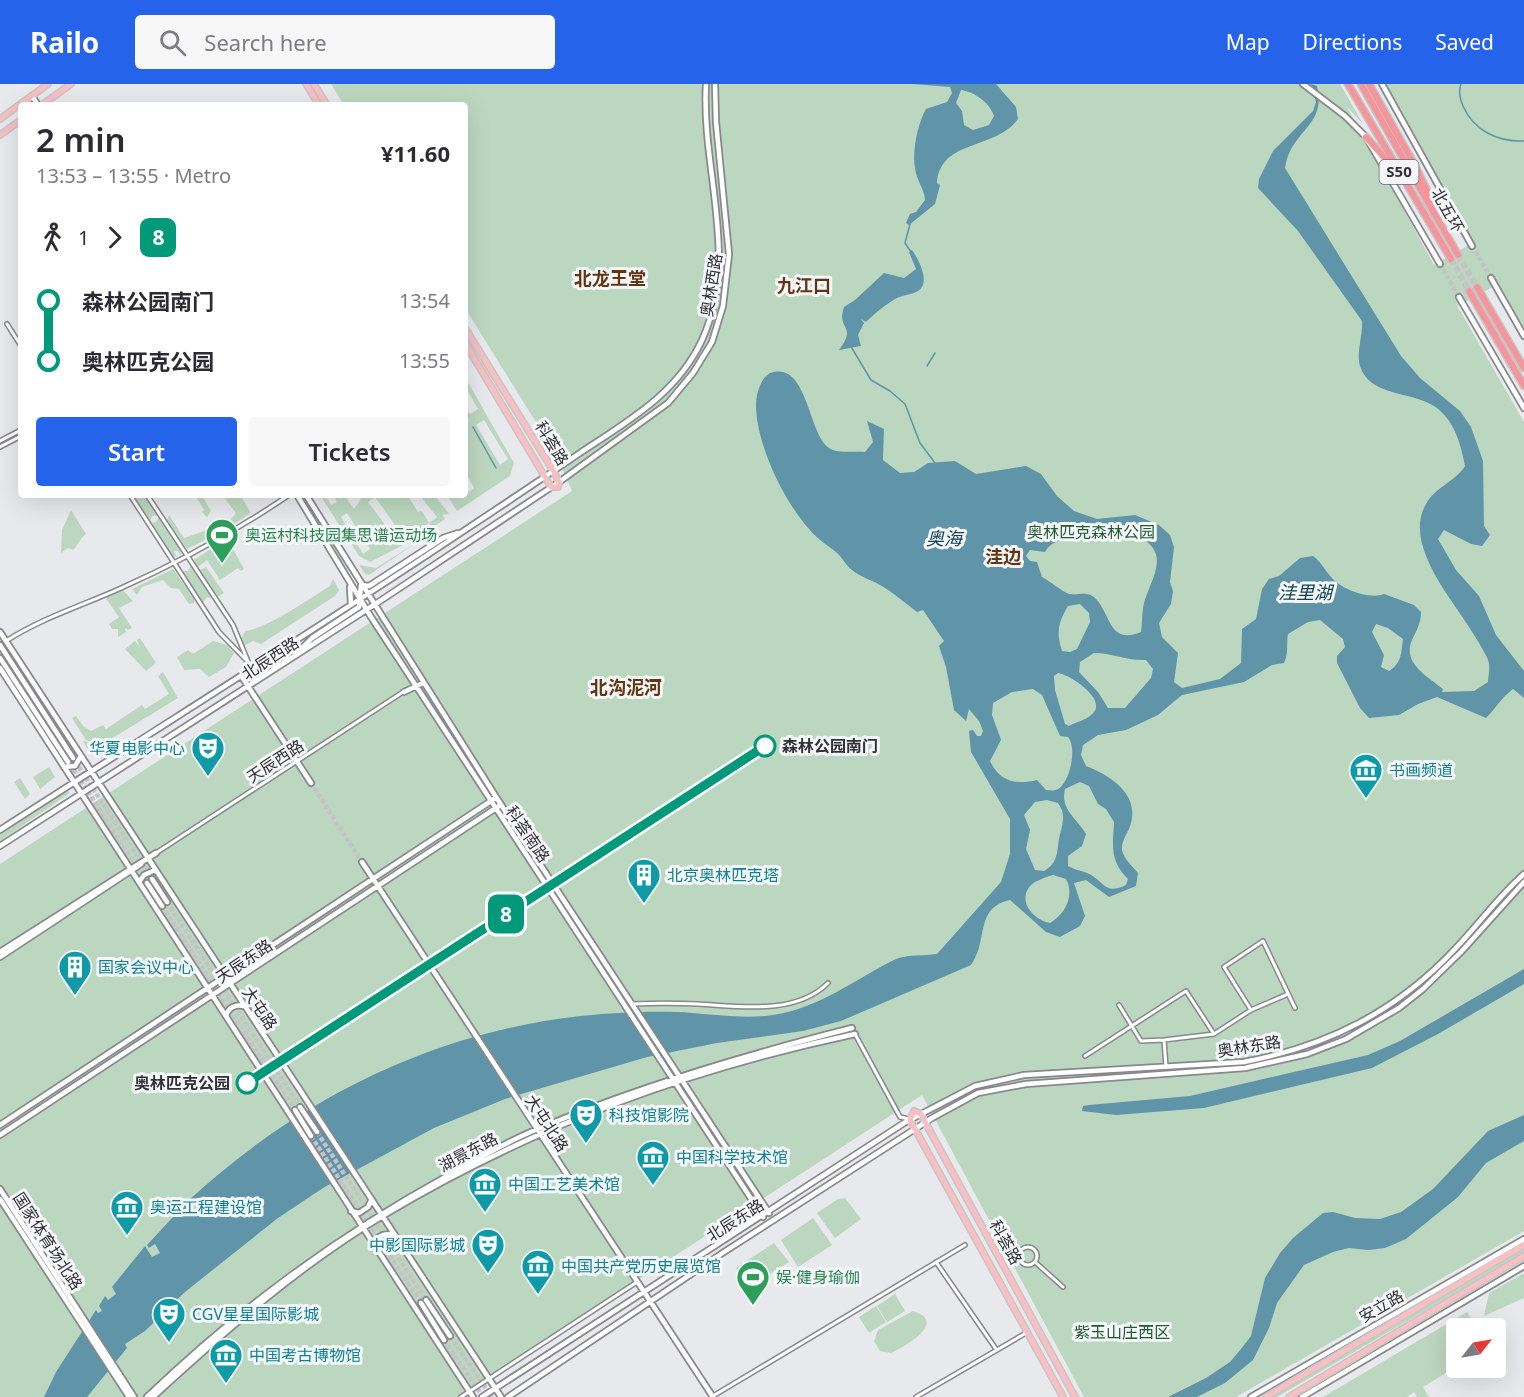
<!DOCTYPE html>
<html lang="en">
<head>
<meta charset="utf-8">
<style>
  :root { --surface:#fff; --page:#f7f7f7; --text:#2b2b33; --muted:#7c7c81; --accent:#2563eb }
  body { margin:0; font-family:"Noto Sans","Noto Sans SC",sans-serif; background:var(--page); color:var(--text); height:100vh; display:flex; flex-direction:column; font-size:22px; white-space:nowrap }
  * { box-sizing:border-box; margin:0 }
  p { font-size:20px; color:var(--muted) }
  .icon { flex:none; width:33px; height:33px; fill:none; stroke:currentColor; stroke-width:2; stroke-linecap:round; stroke-linejoin:round }
  .map { position:relative; flex:1; overflow:hidden }
  .details { position:absolute; left:18px; top:18px; width:450px; height:396px; display:flex; flex-direction:column; background:var(--surface); border-radius:6px; box-shadow:0 6px 24px #0002 }
  .details>* { flex:none }
  .badge { padding:0 12px; border-radius:9px; font-size:21px; line-height:39px }
  .needle { width:39px; rotate:59deg }
  .controls { position:absolute; left:1446px; top:1234px; display:grid; gap:12px }
  .controls a { display:grid; place-items:center; width:60px; height:60px; border-radius:6px; background:var(--surface); box-shadow:0 6px 24px #0002; font-size:30px }
  .map>.badge { position:absolute; translate:-50% -50%; box-shadow:0 0 0 3px #fff }
  .legs { display:flex; align-items:center; gap:9px; height:66px; padding:0 18px; font-size:20px }
  .legs p { margin-inline-start:auto }
  .overview { display:flex; align-items:center; justify-content:space-between; height:102px; padding:0 18px }
  h1 { font-size:33px; font-weight:600; line-height:45px }
  .primary-button { display:flex; gap:12px; margin-top:auto; padding:12px 18px }
  .primary-button a { flex:1; height:69px; border-radius:6px; background:var(--accent); color:#fff; font-size:24px; font-weight:600; line-height:69px; text-align:center }
  .primary-button a+a { background:var(--page); color:var(--text) }
  ul { padding:0 18px; list-style:none }
  li { display:flex; align-items:center; gap:21px; height:60px; font-size:22px }
  li i { display:grid; place-items:center; width:9px; height:100%; margin:0 8px; background:currentColor }
  li i::after { content:''; width:15px; height:15px; margin:-8px; border:4px solid; border-radius:50%; background:var(--surface) }
  li p { margin-inline-start:auto }
  li:first-child i { background:linear-gradient(#0000 50%,currentColor 0) }
  li:last-child i { background:linear-gradient(currentColor 50%,#0000 0) }
  header { display:flex; align-items:center; gap:36px; box-sizing:border-box; height:84px; padding:0 30px; background:var(--accent); color:#fff }
  header strong { font-size:28px }
  nav { display:flex; gap:33px; margin-inline-start:auto; font-size:21px }
  .search { width:420px; height:54px; background:var(--page); display:flex; align-items:center; gap:15px; box-sizing:border-box; padding:0 21px; border-radius:6px; color:var(--muted); font-size:22px }
  .map>svg:first-child { display:block }
  .green { fill:#bcd7bf; fill-rule:evenodd }
  .water { fill:#5f94a9; fill-rule:evenodd }
  .lines { fill:none; stroke-linecap:round; stroke-linejoin:round }
  .stream { stroke:#5f94a9; stroke-width:1.5 }
  .secondary-tunnel { stroke:#c4c4c7; stroke-width:4.5; stroke-dasharray:4.5 2; stroke-linecap:butt }
  .highway-tunnel { stroke:#c4c4c7; stroke-width:6; stroke-dasharray:6 3; stroke-linecap:butt }
  .street-casing { stroke:#88898c; stroke-width:6 }
  .secondary-casing { stroke:#88898c; stroke-width:8 }
  .primary-casing { stroke:#c6c6c6; stroke-width:8 }
  .highway-casing { stroke:#c6c6c6; stroke-width:9 }
  .street { stroke:#fff; stroke-width:3 }
  .secondary { stroke:#fff; stroke-width:4.5 }
  .primary { stroke:#f9bfc2; stroke-width:5 }
  .highway { stroke:#f5949a; stroke-width:6 }
  .line-1-casing { stroke:#fff; stroke-width:14 }
  .line-1 { stroke:#00997a; stroke-width:9 }
  .stop-1-dot { fill:#fff; stroke:#00997a; stroke-width:3 }
  .labels { text-anchor:middle; stroke-width:6; stroke-linejoin:round; paint-order:stroke }
  .shield { fill:#f5f6fa; stroke:#6c6d6f; stroke-width:1.5 }
  .shield-label { font-size:15px; font-weight:bold; fill:#323234 }
  .street-label { font-size:16px; fill:#323234; stroke:#f5f6fa }
  .park-label { font-size:16px; fill:#225c30; stroke:#f5f6fa }
  .leisure-label { font-size:16px; fill:#27864d; stroke:#f5f6fa; text-anchor:start }
  .stop-label { font-size:16px; font-weight:bold; fill:#323234; stroke:#f5f6fa; text-anchor:start }
  .culture-label { font-size:16px; fill:#0d838f; stroke:#f5f6fa; text-anchor:start }
  .neighbourhood-label { font-size:18px; font-weight:bold; fill:#633612; stroke:#f5f6fa }
  .water-label { font-size:18px; font-style:italic; fill:#114151; stroke:#f5f6fa }
</style>
</head>
<body>
<header>
<strong>Railo</strong>
<div class="search"><svg class="icon" aria-label="search" viewBox="0 0 24 24"><circle cx="10" cy="10" r="6"/><path d="M15 15l6 6"/></svg>Search here</div>
<nav><a>Map</a><a>Directions</a><a>Saved</a></nav>
</header>
<div class="map">
<svg width="1524" height="1313" viewBox="0 0 1524 1313">
  <rect width="100%" height="100%" fill="#e8e9ec"/>
  <path class="green" d="M331 0H1340L1363 40 1347 23 1434 181 1474 158 1385 0H1524V244L1498 200 1458 222 1455 218 1524 338V1147L1236 1313H1084L922 1011 458 1313H0V780L572 407 557 372 465 224V21H344Z
    M465 293 514 379 510 392 457 427 447 411H465L474 404 465 388V321L470 330 478 325 465 302ZM484 336 508 375 500 381 476 341Z
    M133 411H144L158 431 152 432 150 437Z
    M195 411 203 413 211 427 207 433 202 428 204 426Z
    M222 411H240L251 429 234 440 231 435 236 429Z
    M320 411H325L331 421 337 418 333 411H344L354 425 361 415 356 411 408 412 418 428 422 427 429 439 437 433 419 411H434L449 430 442 431 445 435 432 444 429 439 416 448 419 453 370 478 359 472ZM375 413 402 451 396 455 368 418ZM347 429 370 465 363 470 341 433Z
    M308 421 348 486V488L308 425Z
    M71 426 86 450C80 454 78 462 73 466L68 464 61 469 62 446Z
    M169 431 184 454 207 446 211 453 187 465 167 436Z
    M159 433 181 467 180 472 178 467H174L177 473 173 472 151 439 156 438Z
    M227 454 244 485 241 487 238 484 220 496 207 476 198 483 194 476Z
    M419 457 369 491 365 490 359 481 376 484Z
    M191 481 212 513 206 514 203 519 182 487H188Z
    M206 483 224 509 218 513 200 486Z
    M173 485 195 516 194 519 189 520 179 505 171 504 163 496 142 503 137 511 132 505Z
    M333 495 339 506 335 512 261 560 253 557 244 562 241 555 245 547C268 544 309 515 330 502Z
    M123 506 133 517 119 524 132 544 128 546 125 544 126 548 118 553V545H112L109 540 119 533 105 513Z
    M140 554 156 579 146 587 125 565 135 557 141 564 137 556Z
    M213 557 227 561 234 569 226 583 209 593 200 585 184 586 177 573 188 566 193 570Z
    M163 588 178 614 106 658 94 659 104 661V664L96 669 88 666 83 657 93 659 86 656 72 634 76 632 84 643 91 647 103 641 106 645 142 621 145 625 169 610 158 592Z
    M49 683 55 693 40 705 33 693Z
    M20 694 30 710 25 715 14 698Z
    M67 707 70 709 0 757V750Z
    M845 1114 861 1135 835 1154 817 1129 838 1115Z
    M813 1134 832 1161 798 1183 781 1156Z
    M774 1159 789 1178 748 1204 736 1184Z
    M1524 1163V1169L1277 1313H1266Z
    M1524 1189V1214L1484 1232 1489 1209Z
    M895 1210 905 1227 887 1238 877 1222Z
    M876 1222 886 1238 869 1249 859 1233Z
    M913 1227C949 1238 904 1263 891 1269L880 1267 874 1257 878 1246Z
    M1467 1228 1477 1245H1456V1283L1423 1303 1429 1313H1417L1414 1308 1407 1313H1323Z"/>
  <path class="water" d="M913 0H996L1016 23 1018 35C996 66 940 55 937 99L940 101 935 120 909 141 906 139 910 130 916 128 925 116C925 107 918 98 916 89 911 71 917 41 926 25L947 18 952 9 950 3ZM961 6C975 8 990 19 994 32L989 41 973 46 964 41 962 27 956 19Z
    M1311 0 1317 2C1327 43 1291 45 1285 84L1401 272 1420 294 1460 327 1471 343 1483 377 1484 442 1490 451 1482 462 1471 460 1444 446 1438 455 1456 486 1479 512 1496 551 1524 587V614L1513 605C1502 613 1496 624 1486 634L1437 613 1418 620 1399 631 1369 634 1360 624 1337 579V572L1345 563 1343 555 1320 536 1308 538 1288 550C1286 561 1289 569 1284 579L1272 581 1244 598 1182 611 1158 631 1126 646 1098 651 1083 661 1081 671 1086 682C1109 691 1139 709 1131 739 1129 748 1121 756 1122 766 1124 775 1132 782 1138 789L1136 802 1109 813 1086 796 1074 799 1085 832 1080 842 1060 853 1046 848 1010 816C974 824 989 856 971 881L841 937 803 947 717 959 647 973 505 1015 434 1044 323 1104 278 1134 185 1208 145 1247 125 1260 127 1264 87 1313H44L56 1288 96 1226 98 1229 102 1227 99 1222 105 1212 108 1216 116 1210 112 1203 145 1162 152 1173 160 1169 155 1160 149 1164 147 1161 187 1118 195 1132 204 1127 199 1118 192 1122 188 1117C308 1006 457 937 619 929 643 928 667 927 692 929 719 931 746 935 773 931 820 924 855 895 896 875 908 870 924 872 937 870L1001 798 1010 770V735L971 668 969 647 973 646 977 652H981L983 647 979 637 969 625 966 637 954 626 946 583 939 562 944 557 923 526 917 528C905 519 894 509 880 501 872 496 860 493 852 486 846 482 843 474 837 469 832 464 824 460 819 455 788 428 756 362 756 321 756 310 761 290 774 288 810 281 808 358 833 366 842 369 856 367 865 368L873 358 867 337 884 345 883 376 900 389 914 388 928 379 955 377 976 390 1026 382 1041 390 1057 412 1074 427 1097 435 1135 431 1159 441 1170 451 1174 463 1170 498 1173 507 1171 520 1159 539 1162 553 1178 569 1174 598 1182 604 1220 595 1241 579 1242 545 1256 535 1262 505 1269 495 1279 492 1300 474 1313 472C1322 479 1324 485 1331 493 1340 505 1370 516 1384 510L1414 521 1421 528C1421 538 1417 546 1412 556 1402 579 1427 592 1443 605L1442 608 1474 607 1488 598C1488 593 1490 586 1489 580 1488 573 1482 565 1479 559 1459 522 1401 463 1426 420 1435 403 1455 398 1465 382 1461 360 1454 335 1434 322 1411 307 1370 313 1360 282 1356 269 1363 251 1362 237L1298 147 1258 104 1259 95 1273 67 1313 27 1316 18ZM1136 451C1176 470 1147 498 1143 524 1142 532 1142 540 1141 548 1109 561 1111 531 1096 515 1087 506 1079 512 1069 510 1061 507 1050 497 1042 493L1037 478 1030 477 1026 472 1030 466 1045 468C1057 448 1079 459 1098 458 1111 457 1122 452 1136 451ZM1080 520 1089 529 1090 538 1077 565 1070 568 1062 567C1056 548 1058 539 1068 522ZM1376 540 1388 544 1403 555C1401 569 1402 579 1389 587L1381 583 1384 571 1372 548ZM1094 569C1112 569 1127 577 1146 576L1153 585 1151 594 1125 624H1108L1098 608 1079 588 1080 578ZM1058 589C1071 591 1110 617 1091 631 1086 636 1076 638 1069 642L1065 640 1055 606 1054 592ZM1033 605 1042 611 1060 652 1068 653C1078 665 1069 702 1056 706 1053 707 1049 706 1046 706L1037 696C1016 701 1000 698 990 677L1001 656 992 631 993 619 1012 608ZM1080 698 1089 702 1098 720 1106 725 1114 738C1113 760 1109 777 1128 795L1126 801C1104 812 1104 796 1087 789 1080 786 1075 786 1068 782V772L1082 762 1086 750C1077 734 1060 726 1065 705ZM1047 716 1058 719C1067 732 1062 740 1059 755 1057 768 1058 779 1044 787L1035 786 1026 765 1030 746 1024 731 1035 718ZM1053 791 1066 795C1075 811 1065 831 1050 839 1034 836 1016 817 1031 801 1037 796 1046 793 1053 791Z
    M912 166C919 176 931 199 918 207 911 211 902 211 895 215 885 221 874 230 866 238L861 235 864 239 858 251 861 262 839 266C858 241 836 246 844 223L855 216 884 189 904 194 916 185 909 168Z
    M1524 885V900L1438 950 1372 984 1204 1024 1116 1031 1082 1027 1083 1022 1089 1021 1190 1012 1368 971 1400 957Z
    M1524 1031V1057L1486 1079 1458 1113 1406 1155 1385 1164 1368 1166 1349 1164 1333 1168 1304 1181 1277 1219 1269 1244 1253 1276 1225 1299 1197 1313H1168L1206 1294 1230 1278 1241 1265 1251 1252 1265 1194 1280 1169 1293 1154 1323 1129 1333 1128 1355 1134 1380 1135 1401 1128 1433 1105 1488 1047Z"/>
  <g class="lines">
    <path class="stream" d="M1461 0C1458 8 1460 15 1463 22 1474 47 1498 58 1524 57
      M910 140 905 159 911 168
      M850 261 871 296 890 307 905 320 920 359 935 379
      M927 282 935 269
      M465 328 468 332
      M473 343 496 384"/>
    <path class="secondary-tunnel" d="M1472 162 1491 194
      M1440 180 1459 213
      M75 677 152 795
      M70 680 147 799
      M311 699 362 778
      M167 818 300 1023
      M162 822 295 1026
      M317 1048 426 1216
      M311 1052 421 1219
      M450 1252 492 1313
      M444 1256 483 1313"/>
    <path class="highway-tunnel" d="M1458 171 1477 203
      M1451 175 1469 207"/>
    <defs>
      <path id="street" d="M7 240 21 262
        M0 357 21 346
        M0 363 21 352
        M130 411 219 548 248 578
        M147 411 233 541 256 597
        M6 557C42 534 81 522 119 505 178 479 236 447 289 411
        M156 769 403 608
        M632 920C654 919 676 919 698 920 738 922 795 932 828 899
        M1119 921 1141 957 1164 956 1166 983
        M1251 926 1288 910
        M855 950 900 1033 909 1035
        M1164 956 1214 950
        M1085 972 1186 907 1214 950 1251 926 1224 883 1263 857 1295 924
        M1019 1172a9 9 0 1 1 18 0a9 9 0 1 1-18 0Z
        M936 1178 996 1265
        M1035 1178 1063 1203
        M1010 1181 1020 1176
        M713 1312 965 1161
        M461 1313 637 1198
        M916 1313 1026 1249"/>
      <path id="secondary" d="M1303 0 1345 32 1366 53 1440 180
        M1382 0 1472 162
        M32 12 38 21
        M1491 194 1524 252
        M1459 213 1524 324
        M297 411 371 533 763 1133
        M306 411 496 713 769 1129
        M350 503 351 521
        M0 548 501 1313
        M0 561 73 674
        M298 568 312 554 359 523 361 501 369 502 443 454 458 449
        M0 574 68 678
        M0 584 473 1313
        M242 593 311 699
        M404 608 423 599
        M64 683 75 682 81 672
        M0 746C156 645 314 547 468 444 506 419 543 394 580 369 628 337 677 310 702 256 740 173 701 86 706 0
        M0 762 380 517 559 398 668 319 693 289 712 258 723 222 729 170 716 38 715 0
        M362 778 713 1313
        M152 795 167 818
        M139 798 144 791 155 786
        M147 799 162 822
        M0 868 156 769
        M0 873 141 780
        M226 932C228 924 235 920 244 922
        M300 1023 317 1048
        M295 1026 311 1052
        M0 1041 494 715
        M0 1051 499 722
        M0 1105 134 1313
        M0 1115 129 1313
        M351 1127 359 1129 368 1123 371 1117
        M375 1163V1156C382 1151 385 1149 393 1151
        M426 1216 450 1252
        M421 1219 444 1256
        M147 1313C240 1224 336 1153 449 1091 478 1075 507 1057 538 1045 640 1002 745 971 852 944
        M153 1313C225 1247 300 1181 384 1131 533 1042 687 986 855 950
        M482 1313 904 1039 975 1002 1024 991 1244 978C1328 962 1397 927 1455 865 1479 840 1498 813 1524 790
        M508 1313 724 1168 932 1034 978 1009 1026 1000 1245 984 1307 970 1346 955 1399 924 1423 905 1461 868 1524 798
        M1251 1313 1524 1155
        M1302 1313 1524 1182"/>
      <path id="primary" d="M306 0 319 21
        M314 0 327 21
        M42 21 71 0
        M0 35 48 0
        M0 51 21 36
        M465 244 554 388 559 398 558 403H551L465 259
        M1063 1313 910 1036 914 1027 921 1030 925 1038 1075 1313
        M1266 1313 1524 1161
        M1289 1313 1524 1172"/>
      <path id="highway" d="M1348 0 1451 175
        M1361 0 1458 171
        M1369 0 1414 80 1433 119
        M1366 53 1395 86
        M1477 203 1524 284
        M1469 207 1524 302"/>
    </defs>
    <use href="#street" class="street-casing"/>
    <use href="#secondary" class="secondary-casing"/>
    <use href="#primary" class="primary-casing"/>
    <use href="#highway" class="highway-casing"/>
    <use href="#street" class="street"/>
    <use href="#secondary" class="secondary"/>
    <use href="#primary" class="primary"/>
    <use href="#highway" class="highway"/>
  </g>
  <g class="lines">
    <defs>
      <path id="line-1" d="M247 999 765 662"/>
    </defs>
    <use href="#line-1" class="line-1-casing"/>
    <use href="#line-1" class="line-1"/>
  </g>
  <defs>
    <symbol id="stadium-pin" viewBox="-11 -11 22 30"><path d="M0 17L-7.5 6A9.5 9.5 0 1 1 7.5 6Z" fill="#2e9e5b" stroke="#f5f6fa"/><path d="M0-5a6.5 5 0 1 0 0 10a6.5 5 0 1 0 0-10ZM-3.5-1.8h7v3.6h-7Z" fill="#fff"/></symbol>
    <symbol id="theatre-pin" viewBox="-11 -11 22 30"><path d="M0 17L-7.5 6A9.5 9.5 0 1 1 7.5 6Z" fill="#0f9aa8" stroke="#f5f6fa"/><path d="M-5-5.5Q0-4 5-5.5V0Q5 5 0 6Q-5 5-5 0ZM-3.3-2.5H-1v1.5H-3.3ZM1-2.5H3.3v1.5H1ZM-2.8 1Q0 5.5 2.8 1Z" fill="#fff"/></symbol>
    <symbol id="museum-pin" viewBox="-11 -11 22 30"><path d="M0 17L-7.5 6A9.5 9.5 0 1 1 7.5 6Z" fill="#0f9aa8" stroke="#f5f6fa"/><path d="M0-6L6-3V-2H-6V-3ZM-5-1h2V3h-2ZM-1-1h2V3h-2ZM3-1h2V3H3ZM-6 4H6V6H-6Z" fill="#fff"/></symbol>
    <symbol id="building-pin" viewBox="-11 -11 22 30"><path d="M0 17L-7.5 6A9.5 9.5 0 1 1 7.5 6Z" fill="#0f9aa8" stroke="#f5f6fa"/><path d="M-4-6H4V6H1V3H-1V6H-4ZM-2.5-4.3h1.7v1.8h-1.7ZM.8-4.3h1.7v1.8H.8ZM-2.5-1h1.7V.8h-1.7ZM.8-1h1.7V.8H.8Z" fill="#fff"/></symbol>
  </defs>
  <g fill-rule="evenodd">
    <use href="#stadium-pin" x="203" y="432" width="38" height="52"/>
    <use href="#theatre-pin" x="189" y="645" width="38" height="52"/>
    <use href="#museum-pin" x="1347" y="667" width="38" height="52"/>
    <use href="#building-pin" x="625" y="772" width="38" height="52"/>
    <use href="#building-pin" x="56" y="864" width="38" height="52"/>
    <use href="#theatre-pin" x="567" y="1012" width="38" height="52"/>
    <use href="#museum-pin" x="634" y="1054" width="38" height="52"/>
    <use href="#museum-pin" x="466" y="1081" width="38" height="52"/>
    <use href="#museum-pin" x="108" y="1104" width="38" height="52"/>
    <use href="#theatre-pin" x="469" y="1142" width="38" height="52"/>
    <use href="#museum-pin" x="519" y="1163" width="38" height="52"/>
    <use href="#stadium-pin" x="734" y="1174" width="38" height="52"/>
    <use href="#theatre-pin" x="150" y="1211" width="38" height="52"/>
    <use href="#museum-pin" x="207" y="1252" width="38" height="52"/>
  </g>
  <g class="stop-1-dot">
    <circle cx="765" cy="662" r="10"/>
    <circle cx="247" cy="999" r="10"/>
  </g>
  <g class="labels">
    <rect class="shield" x="1379.5" y="76" width="39" height="24" rx="4.5"/>
    <g class="shield-label">
      <text x="1399" y="93">S50</text>
    </g>
    <g class="street-label">
      <text transform="translate(1448 126) rotate(61)" y="6">北五环</text>
      <text transform="translate(711 201) rotate(-81)" y="6">奥林西路</text>
      <text transform="translate(552 359) rotate(59)" y="6">科荟路</text>
      <text transform="translate(270 574) rotate(-33)" y="6">北辰西路</text>
      <text transform="translate(275 677) rotate(-33)" y="6">天辰西路</text>
      <text transform="translate(528 750) rotate(56)" y="6">科荟南路</text>
      <text transform="translate(244 877) rotate(-34)" y="6">天辰东路</text>
      <text transform="translate(260 924) rotate(56)" y="6">大屯路</text>
      <text transform="translate(1249 962) rotate(-9)" y="6">奥林东路</text>
      <text transform="translate(547 1039) rotate(57)" y="6">大屯北路</text>
      <text transform="translate(468 1068) rotate(-28)" y="6">湖景东路</text>
      <text transform="translate(735 1136) rotate(-32)" y="6">北辰东路</text>
      <text transform="translate(48 1157) rotate(57)" y="6">国家体育场北路</text>
      <text transform="translate(1006 1158) rotate(61)" y="6">科荟路</text>
      <text transform="translate(1381 1222) rotate(-30)" y="6">安立路</text>
    </g>
    <g class="park-label">
      <text x="1091" y="454">奥林匹克森林公园</text>
      <text x="1122" y="1254">紫玉山庄西区</text>
    </g>
    <g class="leisure-label">
      <text x="245" y="457">奥运村科技园集思谱运动场</text>
      <text x="776" y="1199">娱·健身瑜伽</text>
    </g>
    <g class="stop-label">
      <text x="782" y="668">森林公园南门</text>
      <text x="230" y="1005" text-anchor="end">奥林匹克公园</text>
    </g>
    <g class="culture-label">
      <text x="185" y="670" text-anchor="end">华夏电影中心</text>
      <text x="1389" y="692">书画频道</text>
      <text x="667" y="797">北京奥林匹克塔</text>
      <text x="98" y="889">国家会议中心</text>
      <text x="609" y="1037">科技馆影院</text>
      <text x="676" y="1079">中国科学技术馆</text>
      <text x="508" y="1106">中国工艺美术馆</text>
      <text x="150" y="1129">奥运工程建设馆</text>
      <text x="465" y="1167" text-anchor="end">中影国际影城</text>
      <text x="561" y="1188">中国共产党历史展览馆</text>
      <text x="192" y="1236">CGV星星国际影城</text>
      <text x="249" y="1277">中国考古博物馆</text>
    </g>
    <g class="neighbourhood-label">
      <text x="610" y="201">北龙王堂</text>
      <text x="804" y="208">九江口</text>
      <text x="1003" y="479">洼边</text>
      <text x="626" y="610">北沟泥河</text>
    </g>
    <g class="water-label">
      <text x="944" y="461">奥海</text>
      <text x="1305" y="515">洼里湖</text>
    </g>
  </g>
</svg>
<div class="controls">
<a><svg class="needle" viewBox="-14 -14 28 28"><path d="M0-13l5 13h-10z" fill="#e53935"/><path d="M0 13l5-13h-10z" fill="#7c7c81"/></svg></a>
</div>
<b class="badge" style="left:506px;top:830px;background:#00997a;color:#fff">8</b>
<section class="details">
<div class="overview"><div><h1>2 min</h1><p>13:53 – 13:55 · Metro</p></div><b>¥11.60</b></div>
<div class="legs"><svg class="icon" aria-label="walk" viewBox="0 0 24 24"><circle cx="13" cy="4" r="2"/><path d="M13 8l-2 6 4 7M11 14l-3 7M7 12l3-4h3l4 4"/></svg>1<svg class="icon" aria-label="forward" viewBox="0 0 24 24"><path d="M9 5l7 7-7 7"/></svg><b class="badge" style="background:#00997a;color:#fff">8</b></div>
<ul>
<li><i style="color:#00997a"></i><b>森林公园南门</b><p>13:54</p></li>
<li><i style="color:#00997a"></i><b>奥林匹克公园</b><p>13:55</p></li>
</ul>
<div class="primary-button"><a>Start</a><a>Tickets</a></div>
</section>
</div>
</body>
</html>
